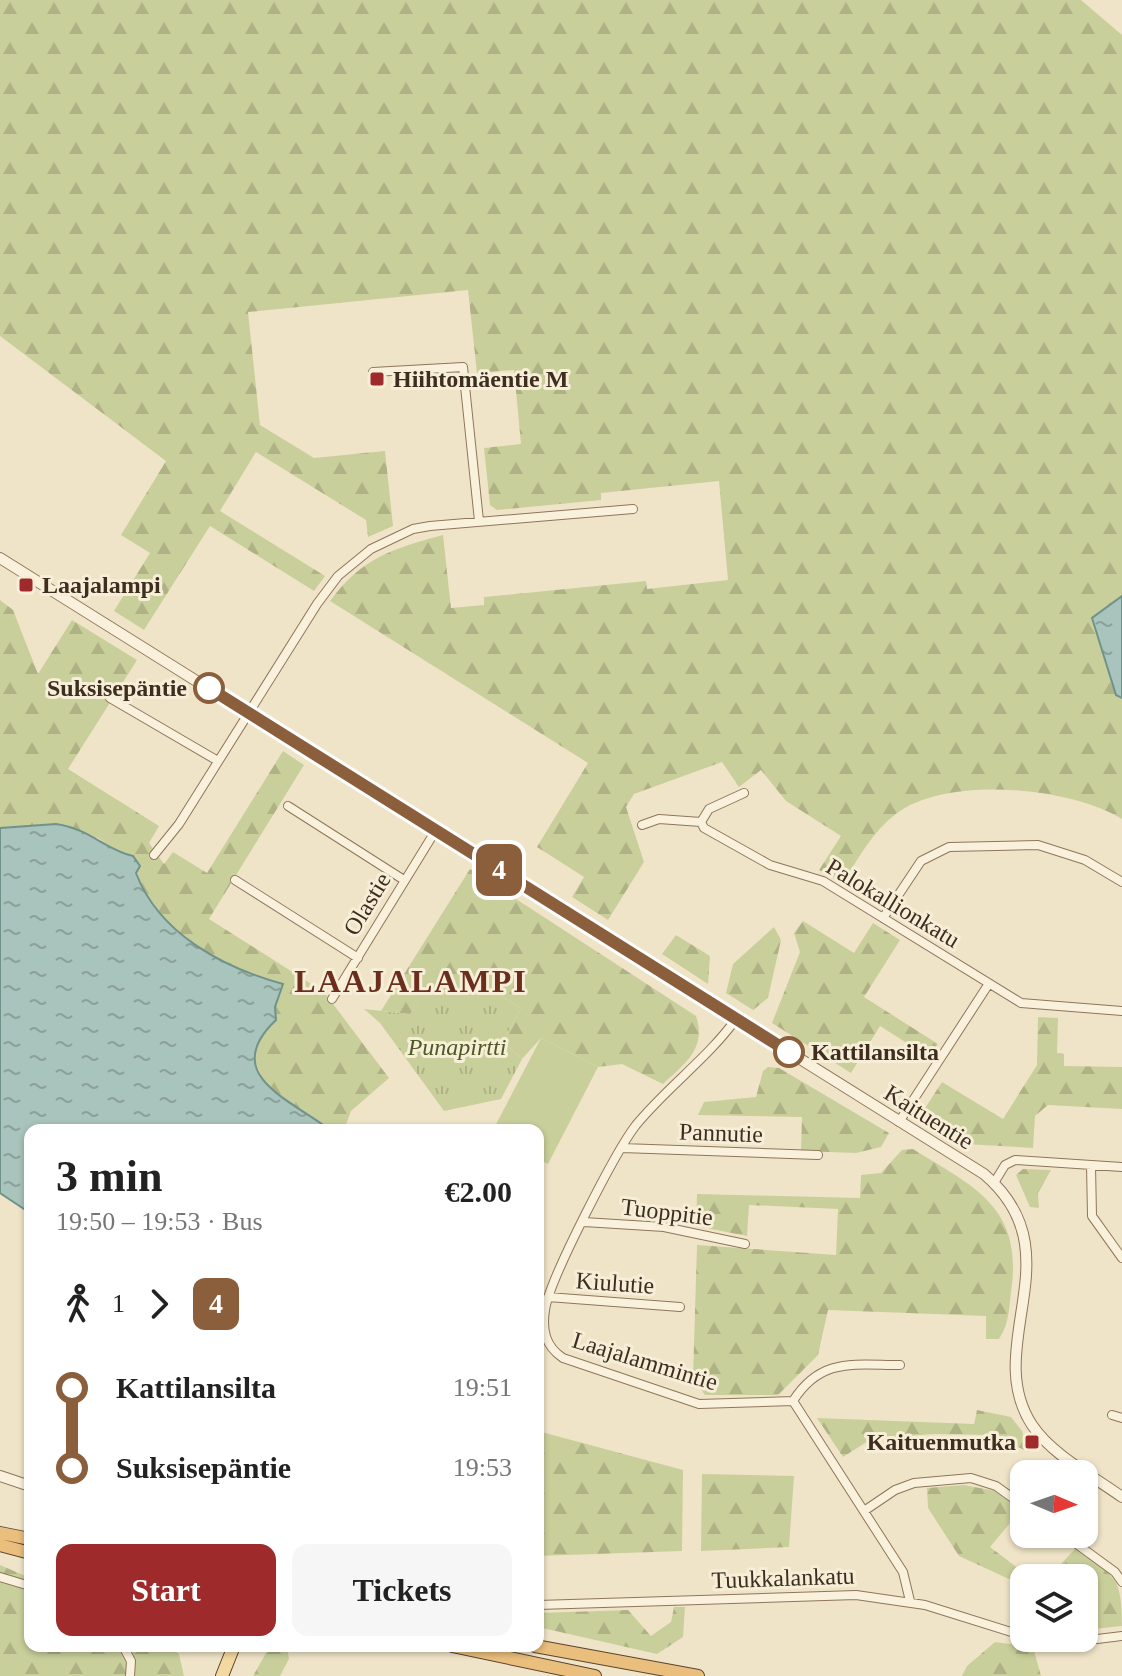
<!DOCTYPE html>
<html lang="en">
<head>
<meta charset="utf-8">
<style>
  :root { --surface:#fff; --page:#f6f6f6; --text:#222; --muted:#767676; --accent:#9e2a2b }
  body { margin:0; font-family:"Times New Roman",serif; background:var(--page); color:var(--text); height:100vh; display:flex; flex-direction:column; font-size:30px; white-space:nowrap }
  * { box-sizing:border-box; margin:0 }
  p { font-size:26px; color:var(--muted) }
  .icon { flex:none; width:44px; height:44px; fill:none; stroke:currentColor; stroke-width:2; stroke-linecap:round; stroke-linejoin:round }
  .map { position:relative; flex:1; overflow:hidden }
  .details { position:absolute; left:24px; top:1124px; width:520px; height:528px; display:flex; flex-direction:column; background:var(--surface); border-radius:16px; box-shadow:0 2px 6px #0004 }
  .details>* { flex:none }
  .badge { padding:0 16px; border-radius:12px; font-size:28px; line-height:52px }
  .needle { width:52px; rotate:92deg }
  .buttons { position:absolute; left:1010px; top:1460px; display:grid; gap:16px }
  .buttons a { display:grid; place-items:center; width:88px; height:88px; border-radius:16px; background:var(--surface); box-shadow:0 2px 6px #0004; font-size:40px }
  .map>.badge { position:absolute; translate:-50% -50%; box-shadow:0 0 0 4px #fff }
  .legs { display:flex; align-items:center; gap:12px; height:88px; padding:0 32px; font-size:26px }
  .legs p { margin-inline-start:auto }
  .summary { display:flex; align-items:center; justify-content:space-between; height:136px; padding:0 32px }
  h1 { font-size:44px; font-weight:700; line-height:60px }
  .primary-button { display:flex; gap:16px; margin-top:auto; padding:16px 32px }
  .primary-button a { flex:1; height:92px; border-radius:16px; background:var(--accent); color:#fff; font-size:32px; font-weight:700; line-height:92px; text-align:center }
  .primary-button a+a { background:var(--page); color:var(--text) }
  ul { padding:0 32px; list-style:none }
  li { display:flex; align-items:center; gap:28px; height:80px; font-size:30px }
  li i { display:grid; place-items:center; width:12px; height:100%; margin:0 10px; background:currentColor }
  li i::after { content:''; width:20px; height:20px; margin:-10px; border:6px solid; border-radius:50%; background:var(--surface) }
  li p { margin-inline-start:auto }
  li:first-child i { background:linear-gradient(#0000 50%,currentColor 0) }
  li:last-child i { background:linear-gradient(currentColor 50%,#0000 0) }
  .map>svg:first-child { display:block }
  .grass { fill:url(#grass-tufts) }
  .forest { fill:url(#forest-firs) }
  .pitch { fill:#c9cf9b }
  .water { fill:url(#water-ripples); stroke:#6f938a; stroke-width:2 }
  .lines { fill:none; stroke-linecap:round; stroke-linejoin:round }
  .minor-casing { stroke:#8d765c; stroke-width:10 }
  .tertiary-casing { stroke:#8d765c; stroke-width:12 }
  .primary-casing { stroke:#5b4430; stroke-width:14 }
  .trunk-casing { stroke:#5b4430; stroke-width:14 }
  .minor { stroke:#faf1dc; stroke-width:8 }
  .tertiary { stroke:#faf1dc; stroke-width:10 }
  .primary { stroke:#f3d9a0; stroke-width:12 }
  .trunk { stroke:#eabe7c; stroke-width:12 }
  .line-1-casing { stroke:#fff; stroke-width:18 }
  .line-1 { stroke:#8b5e3c; stroke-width:12 }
  .poi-dot { fill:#9e2a2b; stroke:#f7eed8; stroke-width:3 }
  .stop-1-dot { fill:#fff; stroke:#8b5e3c; stroke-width:4 }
  .labels { text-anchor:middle; stroke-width:6; stroke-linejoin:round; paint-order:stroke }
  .poi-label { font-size:24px; font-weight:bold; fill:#3d2e20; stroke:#f7eed8; text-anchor:start }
  .stop-label { font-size:24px; font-weight:bold; fill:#3d2e20; stroke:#f7eed8; text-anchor:end }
  .street-label { font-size:24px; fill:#3d2e20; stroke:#f7eed8 }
  .park-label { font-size:24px; font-style:italic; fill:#4d5a26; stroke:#f7eed8 }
  .district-label { font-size:32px; font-weight:bold; letter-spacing:2px; fill:#6b2e1e; stroke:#f7eed8 }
</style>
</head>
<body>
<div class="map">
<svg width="1122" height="1676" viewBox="0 0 1122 1676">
  <defs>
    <pattern id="grass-tufts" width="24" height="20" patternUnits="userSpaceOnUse" patternTransform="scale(2)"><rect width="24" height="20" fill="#c9cf9b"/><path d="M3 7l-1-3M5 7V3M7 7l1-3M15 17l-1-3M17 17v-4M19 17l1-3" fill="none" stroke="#aeb285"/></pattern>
    <pattern id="forest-firs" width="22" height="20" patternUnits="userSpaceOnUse" patternTransform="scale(2)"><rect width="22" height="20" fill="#c9cf9b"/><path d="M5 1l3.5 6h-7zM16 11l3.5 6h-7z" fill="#aeb285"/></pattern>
    <pattern id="water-ripples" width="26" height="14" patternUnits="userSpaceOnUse" patternTransform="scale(2)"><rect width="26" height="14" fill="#a9c4bc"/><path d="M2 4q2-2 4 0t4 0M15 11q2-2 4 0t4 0" fill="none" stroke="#8ba098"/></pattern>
  </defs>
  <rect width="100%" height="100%" fill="#f0e4c8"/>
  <path class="grass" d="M475 980 521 1008 503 1042 522 1059 501 1099 444 1111 380 1023 364 1009 410 1014 432 983Z"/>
  <path class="forest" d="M0 0H1081L1122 35V596L1092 619 1116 694 1122 698V819C1070 787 946 775 896 814 872 832 859 858 843 882L819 870 841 836 786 801 761 770 739 787 722 762 634 794 626 807 644 862 608 920 572 897 584 877 537 847 588 763 330 601C363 557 392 549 443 535L451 608 484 605V597L646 581 647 589 728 580 719 481 601 493V500L497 510 490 505 484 448 521 444 514 370 477 373 468 290 248 312 260 425 314 458 385 451 393 526 368 537 366 520 256 452 220 511 325 576 314 591 210 526 144 630 114 611 150 553 121 535 166 461 0 336Z
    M0 600 13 610 38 674 72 620 137 660 68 769 159 826 149 843 164 864 173 852 207 873 283 751 304 765 209 919 324 992 389 1078 351 1111 344 1130H330L266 1087 253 1057 255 1043 276 1020 275 1007 283 984C218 966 146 927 133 856L120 853 98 838 0 828Z
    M470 869 696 1016C707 1048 685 1064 663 1084L622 1064 598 1067 541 1038 522 1059 503 1042 521 1008 476 980 463 1000 432 984 410 1014 381 1011Z
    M803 921 854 953 873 923 900 940 864 997 938 1044 929 1057 880 1026 851 1073 772 1023 800 952 794 933Z
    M774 927 781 940 768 998 753 1010 726 993 733 964Z
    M676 935 710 956 708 984 662 954Z
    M1038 1017 1058 1018 1057 1053 1064 1054V1066L1122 1067V1109L1048 1105 1035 1116 1033 1148 965 1144 920 1116 942 1082 1003 1119 1037 1065Z
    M768 1067 779 1068 889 1133 881 1147 856 1153 801 1151 802 1117 698 1115 704 1102 756 1097 763 1071Z
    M913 1149C972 1186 1021 1205 1012 1285 1009 1304 1010 1323 999 1339H986V1316L828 1310 818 1355 778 1395H705L693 1378 697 1245 836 1255 838 1209 749 1205 747 1236 696 1226 697 1194 860 1198 861 1175 881 1173 902 1150Z
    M1023 1169 1051 1170 1038 1193 1039 1208 1030 1207 1016 1175Z
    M977 1410 1011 1417 1022 1431 1029 1452 990 1435 935 1434 873 1438 843 1457 817 1418 974 1424Z
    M538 1431 683 1470 682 1551 538 1556Z
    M702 1474 794 1476 789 1547 701 1551Z
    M964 1485 995 1491 1021 1510 990 1547 1031 1578H1024V1586L959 1556 928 1508 927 1488Z
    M1075 1549C1115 1577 1122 1575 1122 1626L1084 1630V1578H1048Z
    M0 1565 30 1578V1646H167L179 1654 184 1676H0Z
    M674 1607H685L683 1637 657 1654 538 1627V1613L628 1610 651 1636 671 1622Z
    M995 1642 1033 1647 1041 1676H962L967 1666Z
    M270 1646H287L289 1659 280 1676H253Z"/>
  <path class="pitch" d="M541 1038 598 1067 548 1164 538 1159V1130H493Z"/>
  <path class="water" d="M1122 596V698L1116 695 1092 618Z
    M56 824C91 829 105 850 133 856L140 866 136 873C159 934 224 968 283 984L275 1007 276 1020C218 1075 292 1100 330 1130H30V1213L0 1193V828Z"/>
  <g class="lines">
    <defs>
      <path id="minor" d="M373 372 463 367 479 521
        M110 698 218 761
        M744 793 709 809 701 822 704 828 770 865 823 881 1021 1003 1122 1011
        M288 806 404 880
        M642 825 659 819 701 822
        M154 855 179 824 317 604 338 576 371 549 413 529 430 526 633 509
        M235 880 358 958
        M883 918 921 861 949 847 1038 845 1085 860 1122 882
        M332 999 436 830
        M736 1019C707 1059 667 1087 636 1125 616 1151 549 1280 545 1310 542 1330 545 1346 563 1358L699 1404 793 1401
        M899 1122 988 985
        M622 1148 818 1155
        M1091 1165 1092 1216 1122 1258
        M994 1183 1005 1165 1015 1160 1122 1167
        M584 1222 664 1227 745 1244
        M548 1297 680 1307
        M793 1401 903 1572 910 1601
        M793 1401C821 1357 854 1365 900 1365
        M1112 1415 1122 1418
        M864 1511 895 1490 914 1483 971 1478 996 1486 1024 1506
        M1063 1534 1115 1572 1122 1582
        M0 1577 30 1586
        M538 1605 856 1595 925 1605 1024 1636
        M1031 1638 1081 1641 1122 1636
        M123 1646 131 1661 130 1676"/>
      <path id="tertiary" d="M0 558 984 1174C1077 1253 980 1345 1032 1425 1052 1455 1093 1476 1122 1497
        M0 1476 30 1486"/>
      <path id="primary" d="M222 1676 234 1646"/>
      <path id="trunk" d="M0 1533 30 1539
        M0 1545 30 1553
        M452 1646 595 1676
        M535 1646 698 1676"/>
    </defs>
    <use href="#minor" class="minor-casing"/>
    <use href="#tertiary" class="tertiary-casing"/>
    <use href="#primary" class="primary-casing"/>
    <use href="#trunk" class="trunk-casing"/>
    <use href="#minor" class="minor"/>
    <use href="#tertiary" class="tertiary"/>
    <use href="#primary" class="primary"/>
    <use href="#trunk" class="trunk"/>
  </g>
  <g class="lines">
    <defs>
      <path id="line-1" d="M209 688 789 1052"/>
    </defs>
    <use href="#line-1" class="line-1-casing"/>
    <use href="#line-1" class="line-1"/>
  </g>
  <g class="poi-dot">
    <rect x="369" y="371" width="16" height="16" rx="4"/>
    <rect x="18" y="577" width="16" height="16" rx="4"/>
    <rect x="1024" y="1434" width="16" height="16" rx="4"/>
  </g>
  <g class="stop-1-dot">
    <circle cx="209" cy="688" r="14"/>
    <circle cx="789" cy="1052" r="14"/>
  </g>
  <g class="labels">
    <g class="poi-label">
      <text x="393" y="387">Hiihtomäentie M</text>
      <text x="42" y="593">Laajalampi</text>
      <text x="1016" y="1450" text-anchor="end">Kaituenmutka</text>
    </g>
    <g class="stop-label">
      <text x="187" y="696">Suksisepäntie</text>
      <text x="811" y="1060" text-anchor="start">Kattilansilta</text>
    </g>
    <g class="street-label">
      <text transform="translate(893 903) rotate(31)" y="8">Palokallionkatu</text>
      <text transform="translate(367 904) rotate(-59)" y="8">Olastie</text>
      <text transform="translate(929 1117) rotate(32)" y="8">Kaituentie</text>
      <text transform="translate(721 1133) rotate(2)" y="8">Pannutie</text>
      <text transform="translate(667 1212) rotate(7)" y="8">Tuoppitie</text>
      <text transform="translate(615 1283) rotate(4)" y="8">Kiulutie</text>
      <text transform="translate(645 1361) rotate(17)" y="8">Laajalammintie</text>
      <text transform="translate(783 1578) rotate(-2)" y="8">Tuukkalankatu</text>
    </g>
    <g class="park-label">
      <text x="457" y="1055">Punapirtti</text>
    </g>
    <g class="district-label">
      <text x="411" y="992">LAAJALAMPI</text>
    </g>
  </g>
</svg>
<div class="buttons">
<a><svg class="needle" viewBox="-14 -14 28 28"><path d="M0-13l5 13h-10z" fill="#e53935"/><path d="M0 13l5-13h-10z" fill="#767676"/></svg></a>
<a><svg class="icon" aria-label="layers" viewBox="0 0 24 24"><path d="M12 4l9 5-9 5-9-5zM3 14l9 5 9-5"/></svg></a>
</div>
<b class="badge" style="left:499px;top:870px;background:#8b5e3c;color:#fff">4</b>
<section class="details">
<div class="summary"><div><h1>3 min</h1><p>19:50 – 19:53 · Bus</p></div><b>€2.00</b></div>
<div class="legs"><svg class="icon" aria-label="walk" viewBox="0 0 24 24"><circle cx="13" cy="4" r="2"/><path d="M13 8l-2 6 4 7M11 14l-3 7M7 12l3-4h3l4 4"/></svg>1<svg class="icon" aria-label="forward" viewBox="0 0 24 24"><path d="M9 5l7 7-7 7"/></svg><b class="badge" style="background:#8b5e3c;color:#fff">4</b></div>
<ul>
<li><i style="color:#8b5e3c"></i><b>Kattilansilta</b><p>19:51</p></li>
<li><i style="color:#8b5e3c"></i><b>Suksisepäntie</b><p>19:53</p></li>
</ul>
<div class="primary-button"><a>Start</a><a>Tickets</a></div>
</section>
</div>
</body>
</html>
